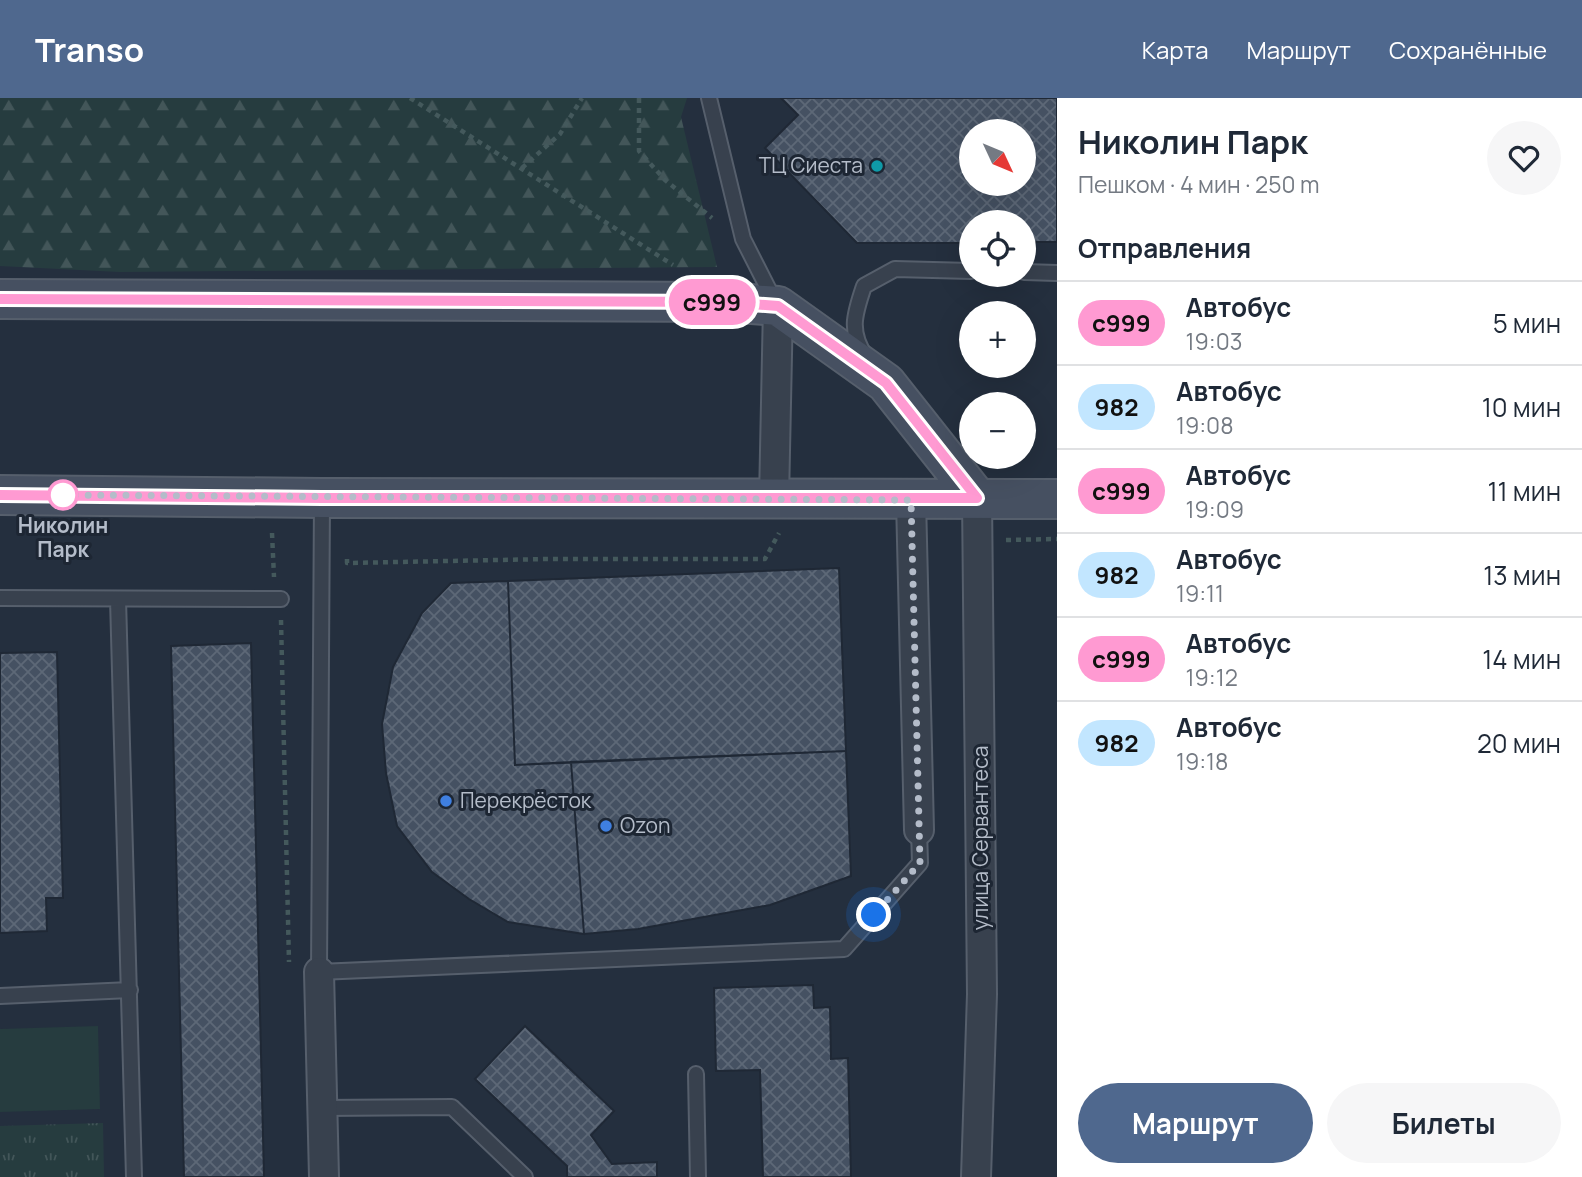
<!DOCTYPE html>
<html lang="ru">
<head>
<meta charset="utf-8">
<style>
  :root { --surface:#fff; --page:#f6f6f7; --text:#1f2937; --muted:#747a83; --line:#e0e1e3; --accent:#4f688e }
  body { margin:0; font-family:Manrope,sans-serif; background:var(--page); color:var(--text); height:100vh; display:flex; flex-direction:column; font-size:26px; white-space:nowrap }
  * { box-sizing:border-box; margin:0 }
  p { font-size:23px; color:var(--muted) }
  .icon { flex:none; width:38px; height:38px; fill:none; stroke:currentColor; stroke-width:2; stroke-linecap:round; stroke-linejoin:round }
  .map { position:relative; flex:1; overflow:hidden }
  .panel { display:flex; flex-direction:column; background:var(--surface); width:525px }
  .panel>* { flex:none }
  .badge { padding:0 14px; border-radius:23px; font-size:24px; line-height:46px }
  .needle { width:46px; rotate:134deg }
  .tools { position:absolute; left:959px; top:21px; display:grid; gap:14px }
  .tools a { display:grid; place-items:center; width:77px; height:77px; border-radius:50%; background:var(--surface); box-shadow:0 7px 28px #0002; font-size:35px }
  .you { position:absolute; width:35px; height:35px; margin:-18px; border:5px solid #fff; border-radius:50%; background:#1a73e8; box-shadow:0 0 0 10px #1a73e833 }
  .map>.badge { position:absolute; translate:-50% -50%; box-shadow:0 0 0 4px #fff }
  h2 { padding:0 21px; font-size:26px; line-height:63px }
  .round { display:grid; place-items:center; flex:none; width:74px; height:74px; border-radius:37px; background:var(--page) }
  .summary { display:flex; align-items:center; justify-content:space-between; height:119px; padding:0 21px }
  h1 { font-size:33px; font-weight:700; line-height:52px }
  .primary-button { display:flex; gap:14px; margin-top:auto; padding:14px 21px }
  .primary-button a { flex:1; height:80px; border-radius:42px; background:var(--accent); color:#fff; font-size:28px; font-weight:700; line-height:80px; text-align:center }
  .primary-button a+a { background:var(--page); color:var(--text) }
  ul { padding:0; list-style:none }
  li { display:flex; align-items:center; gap:21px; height:84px; padding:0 21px; border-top:2px solid var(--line) }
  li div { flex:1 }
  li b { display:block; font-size:26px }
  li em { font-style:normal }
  li .badge { min-width:77px; font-weight:700; text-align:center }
  header { display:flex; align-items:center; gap:42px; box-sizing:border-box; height:98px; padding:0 35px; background:var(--accent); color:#fff }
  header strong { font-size:33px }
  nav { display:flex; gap:38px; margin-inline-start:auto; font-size:24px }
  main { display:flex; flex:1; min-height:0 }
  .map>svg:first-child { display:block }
  .forest { fill:url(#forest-firs) }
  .park { fill:url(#park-tufts) }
  .pitch { fill:#263c3f }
  .building { fill:url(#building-cross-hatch); stroke:#1f2835; stroke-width:2; fill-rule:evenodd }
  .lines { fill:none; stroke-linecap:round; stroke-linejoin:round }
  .lane-casing { stroke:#565f6c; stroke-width:18 }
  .street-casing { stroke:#565f6c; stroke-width:32 }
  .secondary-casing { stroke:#565f6c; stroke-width:42 }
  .path { stroke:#44595c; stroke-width:4.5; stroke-dasharray:5 5; stroke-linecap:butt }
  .lane { stroke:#38414e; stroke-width:14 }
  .street { stroke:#38414e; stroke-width:28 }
  .secondary { stroke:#465061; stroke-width:38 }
  .line-casing { stroke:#fff; stroke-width:16 }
  .line { stroke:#ff9ad2; stroke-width:10 }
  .walk { stroke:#b4bcc9; stroke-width:7; stroke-dasharray:0 12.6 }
  .culture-dot { fill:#0f9aa8; stroke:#1d2633; stroke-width:2.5 }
  .stop-dot { fill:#fff; stroke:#ff9ad2; stroke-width:3.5 }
  .shop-dot { fill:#3f7fe0; stroke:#1d2633; stroke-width:2.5 }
  .labels { text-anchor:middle; stroke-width:6; stroke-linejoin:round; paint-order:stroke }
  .poi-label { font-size:21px; fill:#b4bcc9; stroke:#1d2633; text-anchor:start }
  .stop-label { font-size:21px; font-weight:bold; fill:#b4bcc9; stroke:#1d2633 }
  .street-label { font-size:21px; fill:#b4bcc9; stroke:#1d2633 }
</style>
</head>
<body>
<header>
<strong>Transo</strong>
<nav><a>Карта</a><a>Маршрут</a><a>Сохранённые</a></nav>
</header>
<main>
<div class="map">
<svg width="1057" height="1079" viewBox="0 0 1057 1079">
  <defs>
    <pattern id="forest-firs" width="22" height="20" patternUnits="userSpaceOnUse" patternTransform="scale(1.75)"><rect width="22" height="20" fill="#263c3f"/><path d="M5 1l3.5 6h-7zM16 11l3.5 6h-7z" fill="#435659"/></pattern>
    <pattern id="park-tufts" width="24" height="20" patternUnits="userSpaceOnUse" patternTransform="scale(1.75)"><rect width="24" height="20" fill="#263c3f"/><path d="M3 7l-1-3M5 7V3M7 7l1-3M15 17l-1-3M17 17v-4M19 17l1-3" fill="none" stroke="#435659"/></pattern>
    <pattern id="building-cross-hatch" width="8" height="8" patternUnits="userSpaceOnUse" patternTransform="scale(1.75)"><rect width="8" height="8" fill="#455162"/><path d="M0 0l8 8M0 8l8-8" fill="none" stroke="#5d6877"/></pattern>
  </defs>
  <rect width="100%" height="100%" fill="#242f3e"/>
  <path class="forest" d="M0 0H687L681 19 717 169 120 174 0 168Z"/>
  <path class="park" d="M103 1025 104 1079H0V1028Z"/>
  <path class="pitch" d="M98 928 100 1011 0 1014V931Z"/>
  <path class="building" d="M781 0H1057V144H1024V124H971V145H857L765 50 798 17ZM971 33H1024V86H971Z
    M839 470 846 653 515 667 508 483Z
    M508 483 515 667 571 664 584 836 508 824 469 801 432 774 397 728 386 675 382 626 393 569 422 515 451 485Z
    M251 545 264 1079H184L171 548Z
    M57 554 63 800H46L47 833 0 835V555Z
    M846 653 851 778 770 807 638 831 584 836 571 664Z
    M813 887 814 910 830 909 831 961 848 960 851 1079H763L760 972 716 973 714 890Z
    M525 928 614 1013 591 1037 612 1066 657 1064V1079H567V1068L475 981Z"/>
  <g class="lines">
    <defs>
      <path id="lane" d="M709 0 743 141 775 204
        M1024 174 1057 175
        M866 259C848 233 855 215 864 188L895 171 971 173
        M322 401 319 874 844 851 920 765 919 732
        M0 500 281 501
        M118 501 134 1079
        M0 898 130 892
        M696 976 698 1079
        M322 1010 452 1009 525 1079"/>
      <path id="street" d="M774 401 778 208
        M911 402 919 732
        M319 874 324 1079
        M976 1079 982 896 977 400"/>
      <path id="secondary" d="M0 201 725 204 778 208 886 285 977 400
        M0 397 322 400 1057 401"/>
    </defs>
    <use href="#lane" class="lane-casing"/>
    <use href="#street" class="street-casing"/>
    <use href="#secondary" class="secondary-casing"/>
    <path class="path" d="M410 0 673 167
      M639 0V53L665 82 712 120
      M522 70 560 36 582 0
      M272 435 274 479
      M1006 442 1057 441
      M347 461V465L547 461H765L779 435
      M281 522 289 864"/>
    <use href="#lane" class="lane"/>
    <use href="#street" class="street"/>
    <use href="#secondary" class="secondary"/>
  </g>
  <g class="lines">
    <defs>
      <path id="line" d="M0 201 725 204 778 208 886 285 977 400H322L0 397"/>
    </defs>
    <use href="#line" class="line-casing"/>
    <use href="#line" class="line"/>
    <path class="walk" d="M63 397 911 402 920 765 874 817"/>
  </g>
  <circle class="culture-dot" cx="877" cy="68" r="7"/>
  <circle class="stop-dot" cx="63" cy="397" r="14"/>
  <g class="shop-dot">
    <circle cx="446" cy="703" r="7"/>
    <circle cx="606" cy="728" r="7"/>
  </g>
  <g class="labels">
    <g class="poi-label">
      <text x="863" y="75" text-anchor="end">ТЦ Сиеста</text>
      <text x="460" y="710">Перекрёсток</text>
      <text x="620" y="735">Ozon</text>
    </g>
    <g class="stop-label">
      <text x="63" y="435">Николин<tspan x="63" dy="24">Парк</tspan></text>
    </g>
    <g class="street-label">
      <text transform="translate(981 740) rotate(-90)" y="7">улица Сервантеса</text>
    </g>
  </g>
</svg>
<div class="tools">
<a><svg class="needle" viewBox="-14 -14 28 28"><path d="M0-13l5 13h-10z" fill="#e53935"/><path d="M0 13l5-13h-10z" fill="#747a83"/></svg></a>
<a><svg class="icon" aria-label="locate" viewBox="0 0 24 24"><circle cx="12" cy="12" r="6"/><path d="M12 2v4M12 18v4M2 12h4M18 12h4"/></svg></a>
<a>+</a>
<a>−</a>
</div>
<div class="you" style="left:874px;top:817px"></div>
<b class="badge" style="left:712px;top:204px;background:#ff9ad2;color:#111">с999</b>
</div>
<section class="panel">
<div class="summary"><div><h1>Николин Парк</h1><p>Пешком · 4 мин · 250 m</p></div><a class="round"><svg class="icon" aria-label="heart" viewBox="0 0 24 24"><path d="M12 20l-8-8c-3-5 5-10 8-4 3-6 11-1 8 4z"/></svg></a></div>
<h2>Отправления</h2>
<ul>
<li><span class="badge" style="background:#ff9ad2;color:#111">с999</span><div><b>Автобус</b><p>19:03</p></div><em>5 мин</em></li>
<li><span class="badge" style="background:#c2e6ff;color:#111">982</span><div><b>Автобус</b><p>19:08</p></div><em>10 мин</em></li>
<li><span class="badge" style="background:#ff9ad2;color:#111">с999</span><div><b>Автобус</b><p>19:09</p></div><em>11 мин</em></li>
<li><span class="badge" style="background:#c2e6ff;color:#111">982</span><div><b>Автобус</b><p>19:11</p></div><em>13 мин</em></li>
<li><span class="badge" style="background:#ff9ad2;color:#111">с999</span><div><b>Автобус</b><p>19:12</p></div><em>14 мин</em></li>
<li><span class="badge" style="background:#c2e6ff;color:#111">982</span><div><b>Автобус</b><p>19:18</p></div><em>20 мин</em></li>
</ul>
<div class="primary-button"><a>Маршрут</a><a>Билеты</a></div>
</section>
</main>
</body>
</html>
